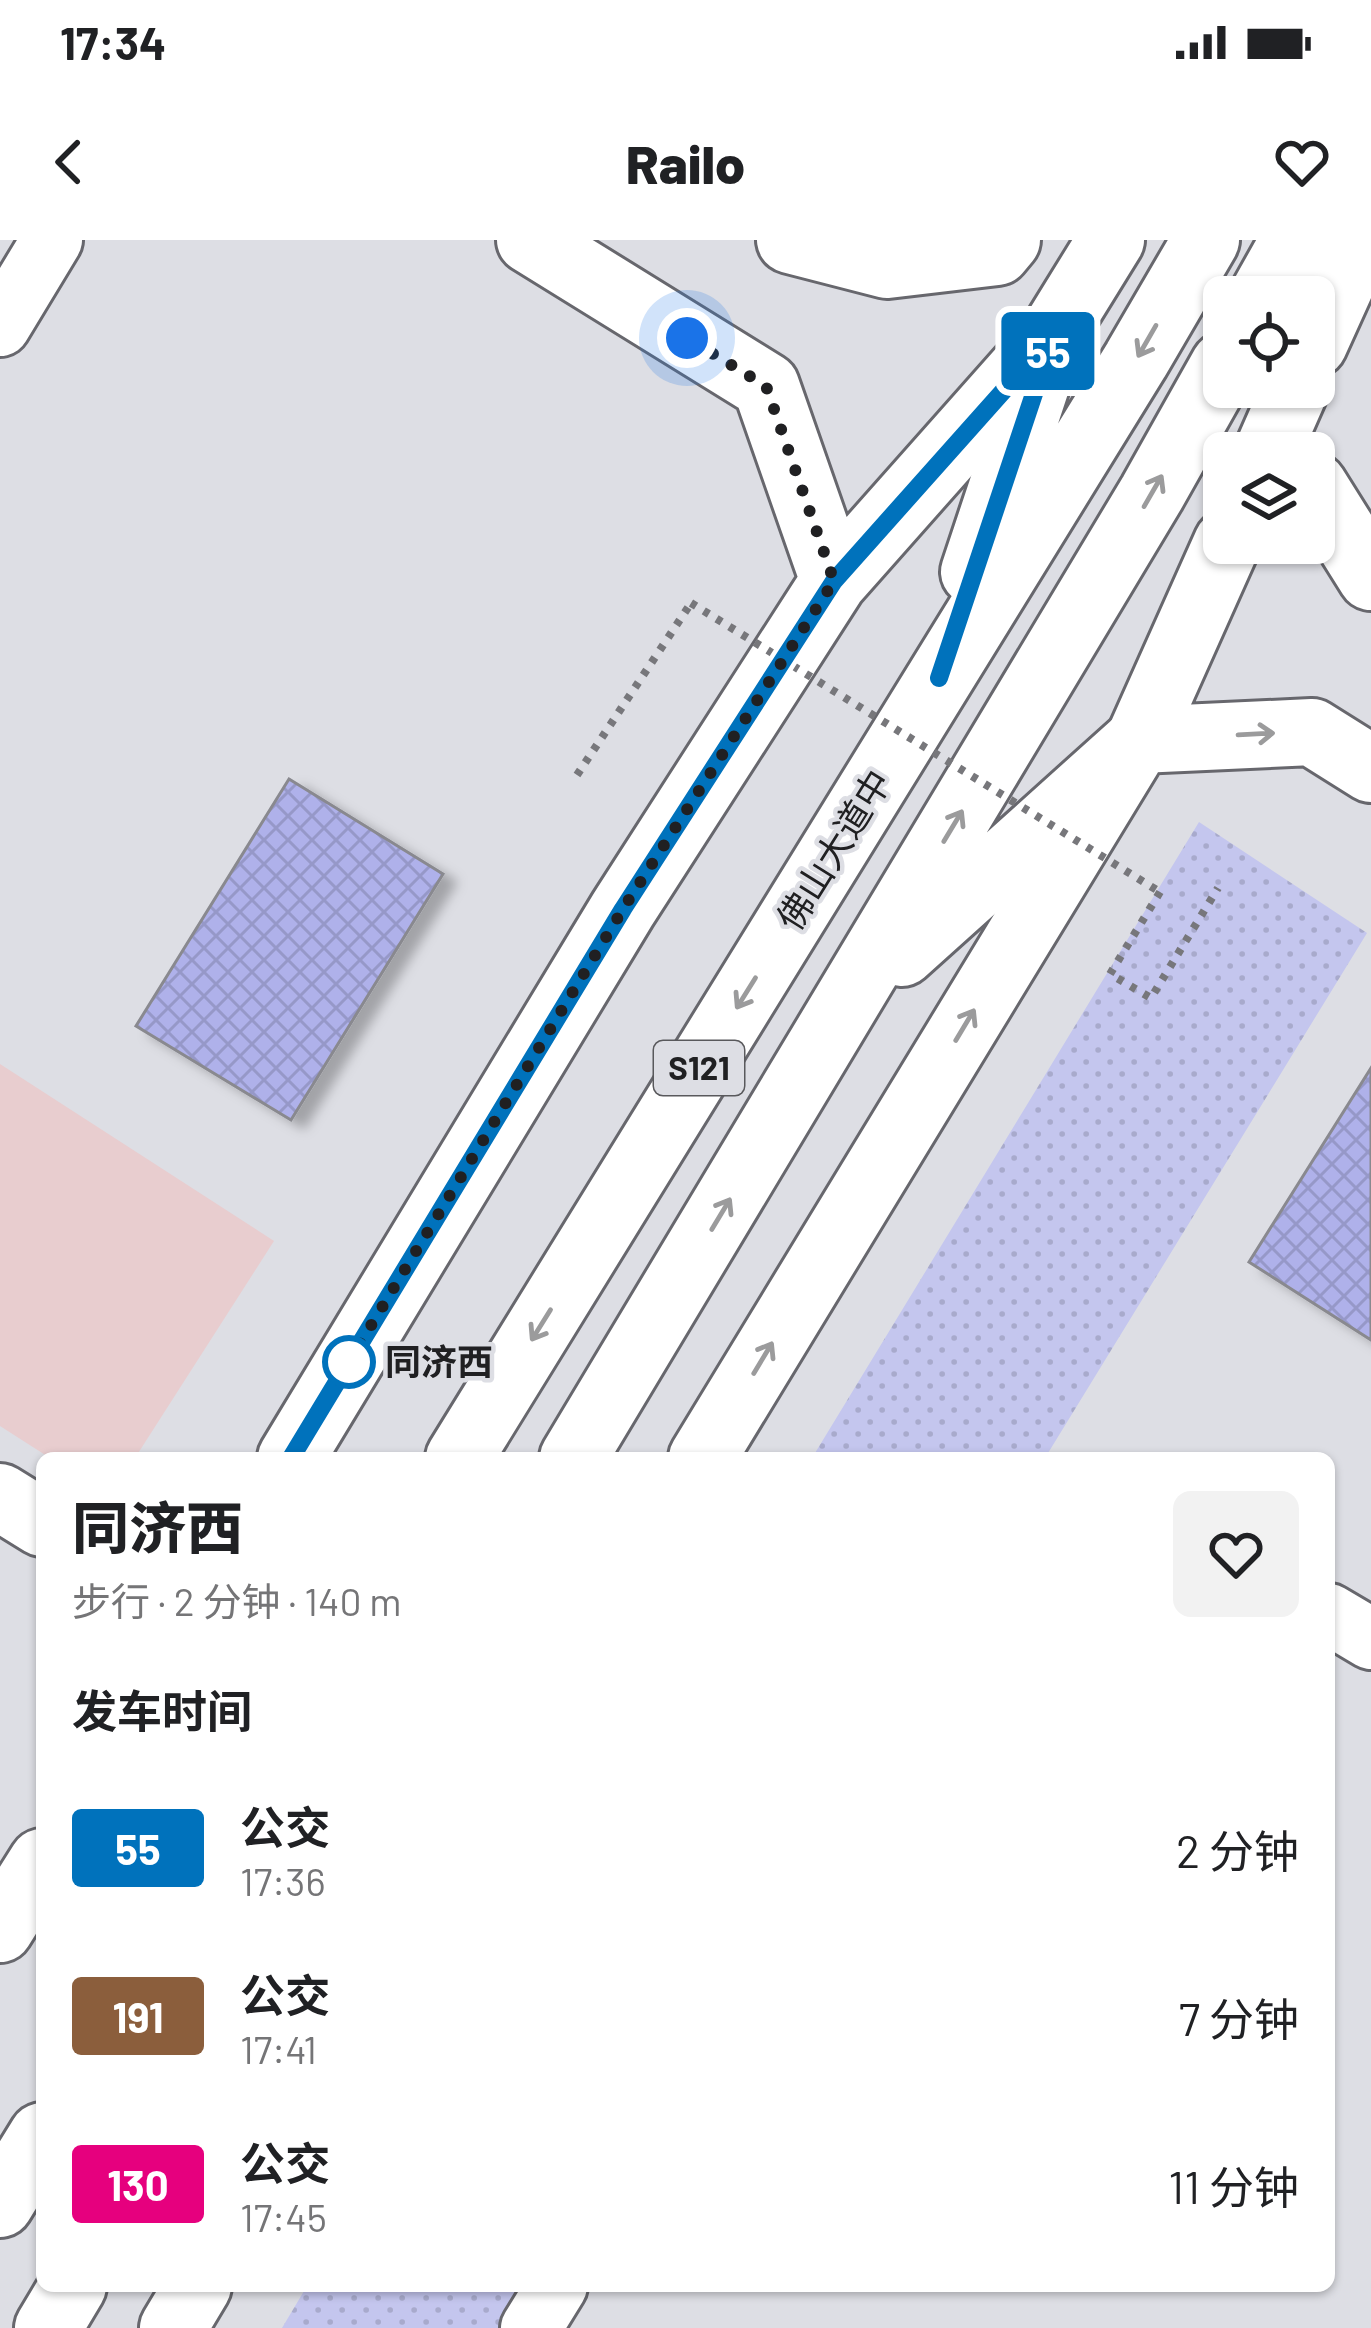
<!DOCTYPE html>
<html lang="zh">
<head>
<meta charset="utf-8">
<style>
  :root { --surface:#fff; --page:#f2f2f2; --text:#202124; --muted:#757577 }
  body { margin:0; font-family:Barlow,"Noto Sans SC",sans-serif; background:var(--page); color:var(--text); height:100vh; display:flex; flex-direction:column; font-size:45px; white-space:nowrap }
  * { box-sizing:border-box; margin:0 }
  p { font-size:39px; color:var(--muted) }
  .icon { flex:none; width:66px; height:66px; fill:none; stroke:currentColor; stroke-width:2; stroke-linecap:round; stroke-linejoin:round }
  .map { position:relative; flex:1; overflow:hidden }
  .side { position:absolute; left:36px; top:1212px; width:1299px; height:840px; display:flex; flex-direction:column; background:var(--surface); border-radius:18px; box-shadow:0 3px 9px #0004 }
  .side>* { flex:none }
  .badge { padding:0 24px; border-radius:9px; font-size:42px; line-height:78px }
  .fabs { position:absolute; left:1203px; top:36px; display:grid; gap:24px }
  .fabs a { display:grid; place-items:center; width:132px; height:132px; border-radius:18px; background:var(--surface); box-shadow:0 3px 9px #0004; font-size:60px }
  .you { position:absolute; width:60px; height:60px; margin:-30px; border:9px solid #fff; border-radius:50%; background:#1a73e8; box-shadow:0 0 0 18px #1a73e833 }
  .map>.badge { position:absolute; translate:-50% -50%; box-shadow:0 0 0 6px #fff }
  h2 { padding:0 36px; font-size:45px; line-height:108px }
  .round { display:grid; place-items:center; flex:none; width:126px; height:126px; border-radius:18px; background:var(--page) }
  .summary { display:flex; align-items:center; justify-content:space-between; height:204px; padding:0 36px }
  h1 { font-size:57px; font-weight:800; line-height:90px }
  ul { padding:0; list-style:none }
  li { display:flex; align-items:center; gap:36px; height:168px; padding:0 36px }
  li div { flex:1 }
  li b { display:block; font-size:45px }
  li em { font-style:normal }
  li .badge { min-width:132px; font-weight:700; text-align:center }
  .status { display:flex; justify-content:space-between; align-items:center; height:84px; padding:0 60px; background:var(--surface); direction:ltr }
  .status svg { height:33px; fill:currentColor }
  header { display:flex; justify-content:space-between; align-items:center; height:156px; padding:0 36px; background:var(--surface); font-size:54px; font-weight:800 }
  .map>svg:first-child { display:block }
  .commercial { fill:#e8cdcf }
  .grass { fill:url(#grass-dots) }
  .building { fill:url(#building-cross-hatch); stroke:#89898f; stroke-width:3; filter:url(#shadow) }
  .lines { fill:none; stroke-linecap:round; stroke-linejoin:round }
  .street-casing { stroke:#67676d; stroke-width:66 }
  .secondary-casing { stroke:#67676d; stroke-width:72 }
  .highway-casing { stroke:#67676d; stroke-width:72 }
  .path { stroke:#77777b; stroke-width:8; stroke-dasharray:6 9; stroke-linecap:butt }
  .street { stroke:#fff; stroke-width:60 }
  .secondary { stroke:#fff; stroke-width:66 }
  .highway { stroke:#fff; stroke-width:66 }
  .path-bridge { stroke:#77777b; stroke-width:8; stroke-dasharray:6 9; stroke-linecap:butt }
  .oneway { stroke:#9b9b9c }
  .line-casing { stroke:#fff; stroke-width:27 }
  .line { stroke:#0072bc; stroke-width:18 }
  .walk { stroke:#202022; stroke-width:12; stroke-dasharray:0 21.6 }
  .stop-dot { fill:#fff; stroke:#0072bc; stroke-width:6 }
  .labels { text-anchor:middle; stroke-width:9; stroke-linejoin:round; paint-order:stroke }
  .shield { fill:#dddee4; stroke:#59595c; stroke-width:3 }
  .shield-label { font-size:33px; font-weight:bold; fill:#202022 }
  .street-label { font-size:36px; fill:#202022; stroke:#dddee4 }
  .stop-label { font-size:36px; font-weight:bold; fill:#202022; stroke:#dddee4; text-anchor:start }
</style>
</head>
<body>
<div class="status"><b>17:34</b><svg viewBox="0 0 49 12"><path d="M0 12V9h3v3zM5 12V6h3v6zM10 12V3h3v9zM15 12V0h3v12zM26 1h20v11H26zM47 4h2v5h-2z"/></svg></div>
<header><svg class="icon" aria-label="back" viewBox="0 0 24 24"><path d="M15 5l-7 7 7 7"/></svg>Railo<svg class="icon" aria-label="heart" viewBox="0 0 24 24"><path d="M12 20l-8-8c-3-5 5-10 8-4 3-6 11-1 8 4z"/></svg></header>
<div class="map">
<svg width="1371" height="2088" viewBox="0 0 1371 2088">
  <defs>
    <pattern id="grass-dots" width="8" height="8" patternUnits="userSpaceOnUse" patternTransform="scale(3)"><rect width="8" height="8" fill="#c4c6ee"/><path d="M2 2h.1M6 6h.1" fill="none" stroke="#a8aacc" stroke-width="1.8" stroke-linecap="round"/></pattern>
    <pattern id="building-cross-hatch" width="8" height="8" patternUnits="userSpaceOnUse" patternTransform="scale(3)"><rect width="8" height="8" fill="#afb1ea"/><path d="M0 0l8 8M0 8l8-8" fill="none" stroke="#9698c8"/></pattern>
    <filter id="shadow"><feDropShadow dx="13" dy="8" stdDeviation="6" flood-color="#0004"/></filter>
  </defs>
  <rect width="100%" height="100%" fill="#dddee4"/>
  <path class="commercial" d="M0 824 274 1001 135 1218H50L0 1186Z"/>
  <path class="grass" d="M1199 582 1367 693 1045 1218H812Z
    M307 2046H537L512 2088H282Z"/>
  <path class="building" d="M289 539 443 634 291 880 136 786Z
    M1371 828V1100L1249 1022Z"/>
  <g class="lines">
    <defs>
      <path id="street" d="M0 86 52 0
        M1329 1374 1371 1399
        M531 2088 557 2046"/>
      <path id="secondary" d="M530 0 766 146 834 341
        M790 0 887 25 997 12 1007 0
        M1314 104 1361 0
        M1267 213 1296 147
        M1314 246 1371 337
        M1139 500 1312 492 1371 529
        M291 1218 623 669 834 341 1053 94 1111 0
        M702 1218 1139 500 1227 303
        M0 1257 42 1283
        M0 1689 42 1622
        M173 2088 198 2046"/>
      <path id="highway" d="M1262 57 1294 0
        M974 332 1053 94
        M902 713 1139 500
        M459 1218 1136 120 1206 0
        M573 1218 1152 253 1224 125
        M0 1964 42 1896
        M48 2088 73 2046"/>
    </defs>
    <use href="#street" class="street-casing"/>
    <use href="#secondary" class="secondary-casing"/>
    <use href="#highway" class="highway-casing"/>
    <path class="path" d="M577 535 691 363
      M1160 652 1110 734 1151 758 1218 648"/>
    <use href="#street" class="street"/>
    <use href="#secondary" class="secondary"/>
    <use href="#highway" class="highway"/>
    <path class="path-bridge" d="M691 363 1160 652"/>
  </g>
  <defs><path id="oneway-shaft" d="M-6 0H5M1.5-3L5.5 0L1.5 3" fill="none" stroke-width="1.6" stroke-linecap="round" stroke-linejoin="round" transform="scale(3)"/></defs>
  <g class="oneway">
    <use href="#oneway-shaft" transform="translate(1147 101) rotate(120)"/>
    <use href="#oneway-shaft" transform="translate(1153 251) rotate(-60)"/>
    <use href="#oneway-shaft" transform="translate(1256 494) rotate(-3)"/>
    <use href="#oneway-shaft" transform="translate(953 586) rotate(-59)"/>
    <use href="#oneway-shaft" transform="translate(746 753) rotate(122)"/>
    <use href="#oneway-shaft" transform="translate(965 785) rotate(-59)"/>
    <use href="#oneway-shaft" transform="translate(721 974) rotate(-59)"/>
    <use href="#oneway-shaft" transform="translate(541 1085) rotate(122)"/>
    <use href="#oneway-shaft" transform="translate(763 1118) rotate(-59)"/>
  </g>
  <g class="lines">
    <defs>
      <path id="line" d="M291 1218 623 669 834 341 1054 94 939 438"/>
    </defs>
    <use href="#line" class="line-casing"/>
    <use href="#line" class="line"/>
    <path class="walk" d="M349 1122 623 669 834 341 766 146 687 98"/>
  </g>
  <circle class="stop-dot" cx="349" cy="1122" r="24"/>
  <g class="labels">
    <rect class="shield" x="654" y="801" width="90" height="54" rx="9"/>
    <g class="shield-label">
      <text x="699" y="840">S121</text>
    </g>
    <g class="street-label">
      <text transform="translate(834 610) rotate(-58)" y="13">佛山大道中</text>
    </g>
    <g class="stop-label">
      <text x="385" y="1135">同济西</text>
    </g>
  </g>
</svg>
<div class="fabs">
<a><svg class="icon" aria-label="locate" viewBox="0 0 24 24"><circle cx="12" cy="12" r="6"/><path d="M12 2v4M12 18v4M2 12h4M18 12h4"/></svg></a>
<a><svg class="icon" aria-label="layers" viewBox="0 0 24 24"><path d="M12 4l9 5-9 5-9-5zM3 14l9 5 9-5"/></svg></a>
</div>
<div class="you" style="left:687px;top:98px"></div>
<b class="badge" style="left:1048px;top:111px;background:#0072bc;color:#fff">55</b>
<section class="side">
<div class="summary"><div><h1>同济西</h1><p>步行 · 2 分钟 · 140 m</p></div><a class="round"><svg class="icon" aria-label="heart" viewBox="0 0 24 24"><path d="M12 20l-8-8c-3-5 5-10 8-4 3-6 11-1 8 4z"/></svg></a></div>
<h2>发车时间</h2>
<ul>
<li><span class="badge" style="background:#0072bc;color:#fff">55</span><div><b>公交</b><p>17:36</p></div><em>2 分钟</em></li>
<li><span class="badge" style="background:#8b5e3c;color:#fff">191</span><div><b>公交</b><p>17:41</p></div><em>7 分钟</em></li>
<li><span class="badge" style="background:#e6007e;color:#fff">130</span><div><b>公交</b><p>17:45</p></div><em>11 分钟</em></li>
</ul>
</section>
</div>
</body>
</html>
